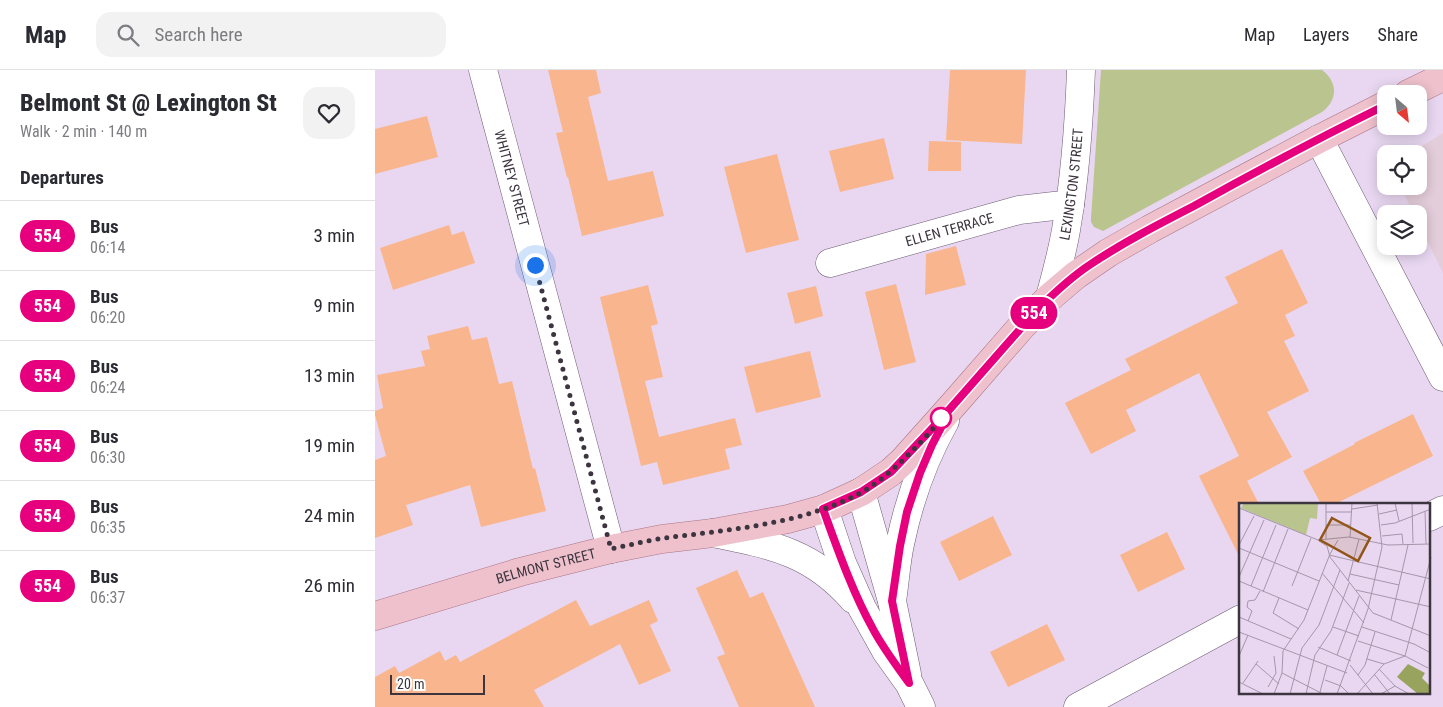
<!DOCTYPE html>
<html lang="en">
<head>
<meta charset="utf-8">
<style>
  :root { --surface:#fff; --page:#f2f2f3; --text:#2b2b33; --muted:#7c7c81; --line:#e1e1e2 }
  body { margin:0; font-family:"Roboto Condensed",sans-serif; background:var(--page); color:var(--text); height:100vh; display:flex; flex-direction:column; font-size:19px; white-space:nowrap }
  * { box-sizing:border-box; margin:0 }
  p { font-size:16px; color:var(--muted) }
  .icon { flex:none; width:28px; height:28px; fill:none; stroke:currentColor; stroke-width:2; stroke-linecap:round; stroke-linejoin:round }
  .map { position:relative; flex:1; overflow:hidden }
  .panel { display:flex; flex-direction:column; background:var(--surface); width:375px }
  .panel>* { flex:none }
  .badge { padding:0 10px; border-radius:16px; font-size:18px; line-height:32px }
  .needle { width:32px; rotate:152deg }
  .controls { position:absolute; left:1002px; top:15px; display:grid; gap:10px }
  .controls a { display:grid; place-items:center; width:50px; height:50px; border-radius:10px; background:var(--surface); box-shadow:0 2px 12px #0003; font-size:25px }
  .scale { position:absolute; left:15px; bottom:12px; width:95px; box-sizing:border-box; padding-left:5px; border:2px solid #3c353f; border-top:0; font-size:14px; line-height:18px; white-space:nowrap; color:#3c353f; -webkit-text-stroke:4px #fff; paint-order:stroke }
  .you { position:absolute; width:25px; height:25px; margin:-12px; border:4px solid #fff; border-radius:50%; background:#1a73e8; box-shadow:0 0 0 8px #1a73e833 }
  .map>.badge { position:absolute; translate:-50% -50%; box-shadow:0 0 0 2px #fff }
  h2 { padding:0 20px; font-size:19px; line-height:45px }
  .round { display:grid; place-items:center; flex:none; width:52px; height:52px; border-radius:15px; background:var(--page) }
  .overview { display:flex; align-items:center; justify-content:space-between; height:85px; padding:0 20px }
  h1 { font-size:24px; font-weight:800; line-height:38px }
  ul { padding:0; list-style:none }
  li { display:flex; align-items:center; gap:15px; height:70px; padding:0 20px; border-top:1px solid var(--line) }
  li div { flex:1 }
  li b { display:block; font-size:19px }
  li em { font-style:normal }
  li .badge { min-width:55px; font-weight:700; text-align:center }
  header { display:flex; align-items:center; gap:30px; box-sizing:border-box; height:70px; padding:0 25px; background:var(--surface); border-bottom:1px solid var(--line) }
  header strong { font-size:24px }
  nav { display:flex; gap:28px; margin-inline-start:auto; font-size:18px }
  .search { width:350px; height:45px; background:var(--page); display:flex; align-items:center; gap:12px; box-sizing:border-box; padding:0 18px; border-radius:15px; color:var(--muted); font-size:19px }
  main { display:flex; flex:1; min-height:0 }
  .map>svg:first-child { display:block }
  .education { fill:#e4cdda }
  .green { fill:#bac48e }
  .building { fill:#f9b58e }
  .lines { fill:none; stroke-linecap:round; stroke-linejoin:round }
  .minor-casing { stroke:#6c5d73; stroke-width:29 }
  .major-casing { stroke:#a97585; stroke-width:29 }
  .minor { stroke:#fff; stroke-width:28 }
  .major { stroke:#eec1cc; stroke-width:28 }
  .line-casing { stroke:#fff; stroke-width:11 }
  .line { stroke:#e6007e; stroke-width:8 }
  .walk { stroke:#3c353f; stroke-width:5; stroke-dasharray:0 9 }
  .stop-dot { fill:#fff; stroke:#e6007e; stroke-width:2.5 }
  .labels { text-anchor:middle; stroke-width:5; stroke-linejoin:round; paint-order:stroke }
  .street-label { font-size:14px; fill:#3c353f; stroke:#fff }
  .inset-road { fill:none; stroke:#a496aa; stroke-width:1 }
  .view { fill:#915516; fill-opacity:0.15; stroke:#915516; stroke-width:2.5 }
  .inset-edge { fill:none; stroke:#3c353f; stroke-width:2.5 }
</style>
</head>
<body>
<header>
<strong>Map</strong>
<div class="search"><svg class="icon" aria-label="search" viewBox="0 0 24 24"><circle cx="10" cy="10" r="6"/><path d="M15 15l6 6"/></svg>Search here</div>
<nav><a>Map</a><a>Layers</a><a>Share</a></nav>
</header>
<main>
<section class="panel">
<div class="overview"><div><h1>Belmont St @ Lexington St</h1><p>Walk · 2 min · 140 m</p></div><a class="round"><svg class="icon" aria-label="heart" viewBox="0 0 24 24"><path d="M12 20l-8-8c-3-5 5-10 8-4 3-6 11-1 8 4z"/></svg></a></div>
<h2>Departures</h2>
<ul>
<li><span class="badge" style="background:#e6007e;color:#fff">554</span><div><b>Bus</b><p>06:14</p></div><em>3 min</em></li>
<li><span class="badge" style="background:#e6007e;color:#fff">554</span><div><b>Bus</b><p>06:20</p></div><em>9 min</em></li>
<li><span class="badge" style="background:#e6007e;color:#fff">554</span><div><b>Bus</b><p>06:24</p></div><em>13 min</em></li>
<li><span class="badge" style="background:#e6007e;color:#fff">554</span><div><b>Bus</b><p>06:30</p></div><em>19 min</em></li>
<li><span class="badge" style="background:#e6007e;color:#fff">554</span><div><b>Bus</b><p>06:35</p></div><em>24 min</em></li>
<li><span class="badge" style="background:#e6007e;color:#fff">554</span><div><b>Bus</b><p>06:37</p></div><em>26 min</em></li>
</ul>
</section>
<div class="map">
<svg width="1068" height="637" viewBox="0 0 1068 637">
  <rect width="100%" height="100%" fill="#e9d7f1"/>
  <path class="education" d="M1068 63V203L1044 154V144H1039L1025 116H1044V84H1034Z"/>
  <path class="green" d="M726 0H947C963 12 963 30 947 42L728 161 719 157 716 152V148Z"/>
  <path class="building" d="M173 0H221L226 23 213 27 233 111 278 101 289 146 207 166 193 107 192 108 181 63 188 62Z
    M575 0H651L647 74 571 70Z
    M52 46 63 87 0 104V59Z
    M509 68 519 109 465 122 454 81Z
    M554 71 586 72V101H553Z
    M402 84 424 170 371 183 349 97Z
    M74 155 77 165 89 161 100 193 18 220 5 178Z
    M581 176 591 215 550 225 551 184Z
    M907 179 933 233 910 245 920 266 909 271 934 321 892 342 917 387 872 411 884 434H866V490L824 406 864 386 824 303 751 340 761 361 716 384 690 333 756 300 750 289 863 233 850 207Z
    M521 214 541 292 509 300 490 222Z
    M273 215 283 254 276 256 288 307 270 311 284 367 360 348 367 375 350 379 355 399 288 415 282 392 266 396 225 227Z
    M441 216 448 246 420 254 412 223Z
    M93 256 97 270 112 267 124 314 137 311 158 399 160 398 171 441 106 457 95 415 31 435 38 455 0 468V390L11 386 0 345V341L8 338 2 305 50 296 46 281 55 279 52 266Z
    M435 281 446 327 381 343 369 297Z
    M1038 344 1058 386 960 434H946L928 401 980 374 979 373Z
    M618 446 637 485 584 511 565 472Z
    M792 462 810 499 763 522 745 485Z
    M362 500 375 528 388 522 440 637H364L342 587 350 584 321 518Z
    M201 530 215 556 274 530 283 551 275 555 296 601 264 615 245 574 159 620 169 637H0V607L20 596 24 603 65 581 70 591 81 585 85 592Z
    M672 554 690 590 633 617 615 582Z"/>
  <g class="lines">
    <defs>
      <g id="minor">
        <path id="s1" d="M108 0 236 479"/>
        <path d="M944 69 1068 307"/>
        <path id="s2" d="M455 193 644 140 679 136 695 135"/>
        <path id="s3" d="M675 227C681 205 687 183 691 160 700 108 704 53 706 0"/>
        <path d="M486 422 517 531 532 604"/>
        <path d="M449 439 467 493 487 538 511 581 534 613 546 637"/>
        <path d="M1054 447 1068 440"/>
        <path d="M338 463C397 475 437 482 478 529"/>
        <path d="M517 531C520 512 521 492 525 474 534 430 548 390 570 351"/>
        <path d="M703 637 866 549"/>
      </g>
      <g id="major">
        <path d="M1033 24 1068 7"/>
        <path id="s4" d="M0 546 145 502 236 479 287 469 338 463 413 449 449 439 486 422 516 402 528 391 578 335 647 256 675 227 701 205 733 183 775 159 944 69 1011 35"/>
      </g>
    </defs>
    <use href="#minor" class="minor-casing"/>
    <use href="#major" class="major-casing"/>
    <use href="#minor" class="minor"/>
    <use href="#major" class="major"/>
  </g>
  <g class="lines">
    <defs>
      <path id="line" d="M571 348 557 375 545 403 532 442 525 476 517 531 534 613C521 595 508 578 498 559 477 521 463 480 448 439L486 422 516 402 566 349 661 241C678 224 696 207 716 194 749 172 784 154 819 136 882 101 946 67 1011 35"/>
    </defs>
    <use href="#line" class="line-casing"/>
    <use href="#line" class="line"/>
    <path class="walk" d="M160 195 236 479C254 475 271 471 289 468 352 460 429 454 485 423 507 411 524 394 541 377 549 368 560 358 566 348"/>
  </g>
  <circle class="stop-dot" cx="566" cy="348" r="10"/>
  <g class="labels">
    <g class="street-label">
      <text dy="5" stroke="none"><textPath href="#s1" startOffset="112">WHITNEY STREET</textPath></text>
      <text dy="5" stroke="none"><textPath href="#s3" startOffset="115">LEXINGTON STREET</textPath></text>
      <text dy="5" stroke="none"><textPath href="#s2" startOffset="124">ELLEN TERRACE</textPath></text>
      <text dy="5" stroke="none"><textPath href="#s4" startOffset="178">BELMONT STREET</textPath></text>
    </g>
  </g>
  <g transform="translate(864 433)">
    <rect width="191" height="191" fill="#e9d7f1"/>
    <path d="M5 0H79L78 16 71 15 67 32 2 5Z" fill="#bac48e"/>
    <path d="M169 161 186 170 183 175 191 183V191H179L158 174Z" fill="#98a45e"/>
    <path class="inset-road" d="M156 0 160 18M173 0 174 40M0 5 79 37 110 34 149 42 192 41M113 6 139 2M186 8 187 41M87 9H112M140 11 158 7M87 22H112M142 22 156 20 192 6M143 33 163 31 164 41M111 34 113 0M87 36V0M80 38 88 43 91 54 134 110 192 133M0 42 15 13M0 45 80 78M90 52 192 76M83 70 125 120M111 71 160 82M0 74 25 17M0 78 69 107M109 78 120 36M12 83 37 22M53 83 72 35M117 87 192 104M24 89 49 26M40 95 34 110 60 126M0 114 52 136M152 117 169 42M9 118 13 108 8 104 9 98 16 97 21 88M94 124 120 133M123 124 175 141 192 150M0 129 108 170M119 138 166 153 189 165M79 144 112 158M98 152 120 93M0 153 9 132M128 156 145 161 166 153 192 54M17 161 40 181M111 162 134 191M140 166 156 183M43 170 84 191M135 171 151 191M119 172 126 162 136 129M86 177 102 183 110 191M0 179 24 191M4 180 19 158M29 184 37 170 35 153M81 189 88 163M35 191 43 170 44 148 65 117 91 51 99 37M51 191 63 145 80 122 101 67M67 191 76 152 92 128 110 80M98 191 129 106 143 44 138 0M118 191 145 161M142 191 156 183 170 191"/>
    <path class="view" d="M93 15 131 35 119 58 81 37Z"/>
    <rect width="191" height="191" class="inset-edge"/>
  </g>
</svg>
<div class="controls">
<a><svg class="needle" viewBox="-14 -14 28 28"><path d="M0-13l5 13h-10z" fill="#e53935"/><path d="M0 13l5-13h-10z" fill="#7c7c81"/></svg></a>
<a><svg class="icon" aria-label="locate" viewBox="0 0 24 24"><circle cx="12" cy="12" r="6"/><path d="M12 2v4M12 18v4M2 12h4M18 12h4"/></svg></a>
<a><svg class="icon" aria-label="layers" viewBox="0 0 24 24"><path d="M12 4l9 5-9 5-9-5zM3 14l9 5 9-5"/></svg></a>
</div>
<div class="scale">20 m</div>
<div class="you" style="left:160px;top:195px"></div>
<b class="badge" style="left:659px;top:243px;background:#e6007e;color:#fff">554</b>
</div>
</main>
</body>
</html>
